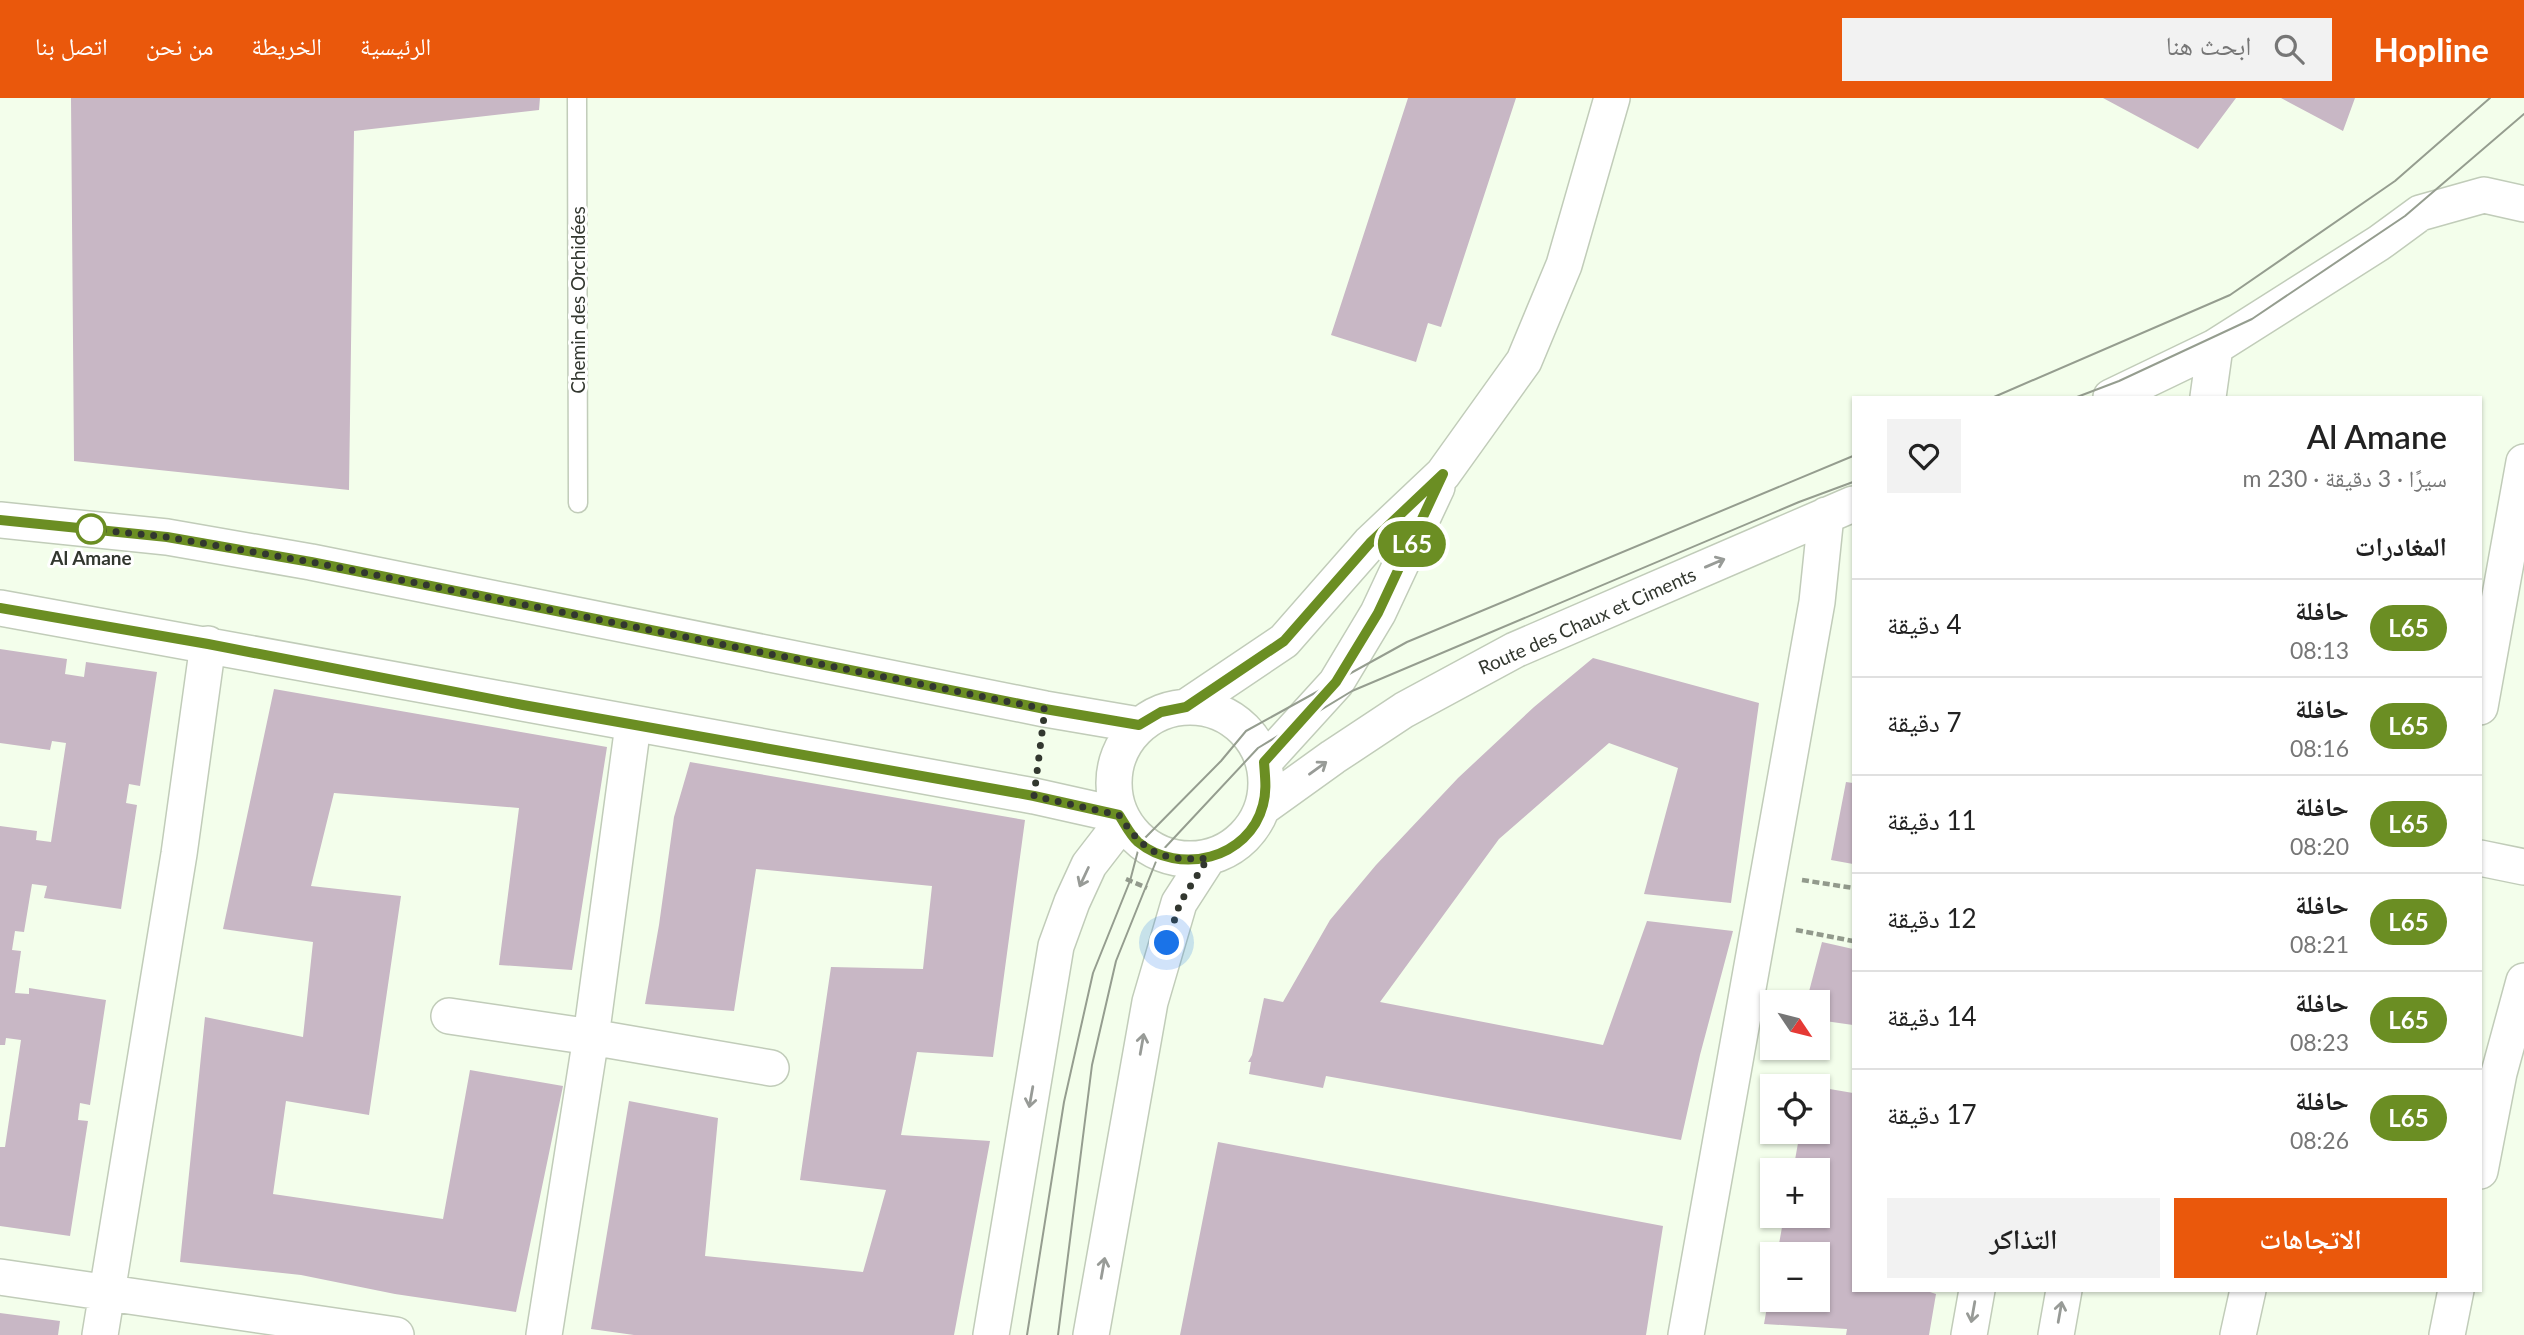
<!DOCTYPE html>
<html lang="ar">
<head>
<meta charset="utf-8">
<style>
  :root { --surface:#fff; --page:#f2f2f2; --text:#222; --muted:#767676; --line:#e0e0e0; --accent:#ea580c }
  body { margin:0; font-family:Lato,"Noto Naskh Arabic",sans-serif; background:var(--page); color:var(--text); direction:rtl; height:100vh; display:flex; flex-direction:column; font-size:26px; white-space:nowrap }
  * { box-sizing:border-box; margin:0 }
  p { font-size:23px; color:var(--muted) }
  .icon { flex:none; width:38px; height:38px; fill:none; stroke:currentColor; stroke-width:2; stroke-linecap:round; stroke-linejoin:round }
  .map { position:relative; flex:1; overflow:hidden; direction:ltr }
  .drawer { position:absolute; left:1852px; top:298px; width:630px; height:896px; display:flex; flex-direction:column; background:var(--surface); border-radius:0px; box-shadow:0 2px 5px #0004; direction:rtl }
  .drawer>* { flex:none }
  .badge { padding:0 14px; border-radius:23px; font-size:24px; line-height:46px }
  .needle { width:46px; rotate:125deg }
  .buttons { position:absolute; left:1760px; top:892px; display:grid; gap:14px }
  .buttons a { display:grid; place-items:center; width:70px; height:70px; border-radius:0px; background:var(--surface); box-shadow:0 2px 5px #0004; font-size:35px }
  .you { position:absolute; width:35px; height:35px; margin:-18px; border:5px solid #fff; border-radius:50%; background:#1a73e8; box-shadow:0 0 0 10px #1a73e833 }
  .map>.badge { position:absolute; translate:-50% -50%; box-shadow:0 0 0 4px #fff }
  h2 { padding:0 35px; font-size:26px; line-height:63px }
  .round { display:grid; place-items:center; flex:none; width:74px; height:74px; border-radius:0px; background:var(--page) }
  .overview { display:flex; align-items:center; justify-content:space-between; height:119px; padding:0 35px }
  h1 { font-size:33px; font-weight:600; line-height:52px }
  .primary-button { display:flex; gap:14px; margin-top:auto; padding:14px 35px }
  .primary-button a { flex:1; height:80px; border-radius:0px; background:var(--accent); color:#fff; font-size:28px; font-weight:600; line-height:80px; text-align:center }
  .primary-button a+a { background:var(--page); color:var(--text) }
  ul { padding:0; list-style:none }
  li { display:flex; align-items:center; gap:21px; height:98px; padding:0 35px; border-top:2px solid var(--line) }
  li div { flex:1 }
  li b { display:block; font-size:26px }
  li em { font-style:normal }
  li .badge { min-width:77px; font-weight:700; text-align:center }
  header { display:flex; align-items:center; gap:42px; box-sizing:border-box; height:98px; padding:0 35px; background:var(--accent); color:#fff }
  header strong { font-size:33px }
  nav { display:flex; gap:38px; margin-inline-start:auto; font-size:24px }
  .search { width:490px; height:63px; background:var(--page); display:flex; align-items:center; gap:18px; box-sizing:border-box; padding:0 24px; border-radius:0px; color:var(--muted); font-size:26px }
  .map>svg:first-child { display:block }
  .building { fill:#c8b7c5 }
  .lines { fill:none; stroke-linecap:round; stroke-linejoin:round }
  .lane-casing { stroke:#c1ccb9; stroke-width:21 }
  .street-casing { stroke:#c1ccb9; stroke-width:38 }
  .path { stroke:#929a8c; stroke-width:4.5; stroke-dasharray:7 3.5; stroke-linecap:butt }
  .lane { stroke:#fff; stroke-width:18 }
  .street { stroke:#fff; stroke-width:35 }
  .tram { stroke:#959d8f; stroke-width:2 }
  .oneway { stroke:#989b97 }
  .line-casing { stroke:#fff; stroke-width:16 }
  .line { stroke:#6b8e23; stroke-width:10 }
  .walk { stroke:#32372f; stroke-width:7; stroke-dasharray:0 12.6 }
  .stop-dot { fill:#fff; stroke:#6b8e23; stroke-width:3.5 }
  .labels { text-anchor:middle; stroke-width:6; stroke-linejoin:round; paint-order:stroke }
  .street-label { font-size:19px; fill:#32372f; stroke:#fff }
  .stop-label { font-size:19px; font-weight:bold; fill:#32372f; stroke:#fff }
</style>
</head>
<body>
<header>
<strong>Hopline</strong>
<div class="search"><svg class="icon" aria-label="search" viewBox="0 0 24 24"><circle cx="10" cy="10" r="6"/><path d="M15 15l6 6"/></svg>ابحث هنا</div>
<nav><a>الرئيسية</a><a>الخريطة</a><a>من نحن</a><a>اتصل بنا</a></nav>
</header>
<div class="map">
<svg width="2524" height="1237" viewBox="0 0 2524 1237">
  <rect width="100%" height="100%" fill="#f3feeb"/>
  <path class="building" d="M71 0H540L539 12 354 33 349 392 74 363Z
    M1408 0H1516L1441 229 1428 225 1416 264 1331 237Z
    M2103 0H2236L2198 51Z
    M2281 0H2355L2343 33Z
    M0 551 67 561 65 576 84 579 86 564 157 574 140 688 129 686 126 705 137 707 121 811 44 800 47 788 32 786 24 834 15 833 12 852 21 853 15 895 29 896V890L106 902 90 1007 80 1005 78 1022 88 1023 70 1138 0 1128V1049H5L21 942 6 940 5 947H0V728L37 733 36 742 51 744 66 645 52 643 50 652 0 645Z
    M1593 560 1759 605 1731 805 1644 796 1678 670 1609 645 1499 741 1380 904 1603 947 1647 823 1733 833 1700 957 1681 1042 1326 978 1323 990 1249 976 1251 964H1248L1252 957 1264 900 1283 904 1330 822 1376 767 1458 680 1534 609Z
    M274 591 607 649 572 872 499 867 519 710 334 695 311 788 401 798 369 1017 286 1003 273 1096 443 1121 470 972 563 988 516 1214 395 1196 301 1177 180 1164 205 919 303 939 313 844 223 831Z
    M690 664 1025 722 993 959 917 954 901 1037 990 1043 954 1237H634L591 1231 629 1003 718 1020 705 1158 863 1174 886 1092 800 1082 831 869 923 871 932 788 756 771 734 913 645 906 659 827 674 719Z
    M1846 684 1853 685V766L1831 762Z
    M1822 844 1853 851V927L1818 922V905H1806Z
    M1818 989 1853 995V1192H1924L1936 1196 1929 1237H1846L1847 1231 1764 1226 1771 1186 1773 1202H1818V1157H1777L1784 1118H1818V1073H1793L1800 1034H1818Z
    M1218 1044 1663 1128 1646 1237H1180Z
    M0 1215 60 1223 58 1237H0Z"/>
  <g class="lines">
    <defs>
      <path id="lane" d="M577 0 578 405"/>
      <path id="street" d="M2111 299 2215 249 2379 145 2420 115 2484 97 2524 106
        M2208 299 2215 249
        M0 422 167 439 311 464 1045 611 1139 627
        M0 510 1034 698 1119 717
        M1114 685a76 76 0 1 1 152 0a76 76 0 1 1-152 0Z
        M1186 609 1284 543 1370 445 1443 376 1524 263 1564 167 1612 0
        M2480 609 2524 364
        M1264 664 1336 585 1378 515 1437 389
        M1262 710 1333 659 1404 612 1515 552 1853 406
        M2480 760 2524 769
        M449 918 591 939 771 970
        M2480 1073 2499 975 2524 883
        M0 1179 396 1237
        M100 1237 179 756 208 546
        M544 1237 591 939 633 627
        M991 1237 1056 848 1072 804 1089 767 1123 723
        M1091 1237 1150 904 1179 805 1208 760
        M1686 1237 1817 504 1826 417
        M1969 1237 1977 1192
        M2056 1237 2064 1192
        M2238 1237 2248 1192
        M2447 1237 2456 1192"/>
    </defs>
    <use href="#lane" class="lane-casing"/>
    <use href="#street" class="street-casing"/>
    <path class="path" d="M1126 781 1147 790
      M1802 782 1853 790
      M1796 832 1853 843"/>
    <use href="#lane" class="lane"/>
    <use href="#street" class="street"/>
    <path class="tram" d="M1994 299 2230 197 2395 83 2490 0
      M2077 299 2119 283 2252 221 2405 118 2524 16
      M1027 1237 1064 1004 1093 875 1130 783 1140 745 1221 663 1246 633 1407 544 1853 358
      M1058 1237 1092 967 1116 863 1159 756 1258 650 1352 593 1799 404 1853 384"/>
  </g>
  <defs><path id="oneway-shaft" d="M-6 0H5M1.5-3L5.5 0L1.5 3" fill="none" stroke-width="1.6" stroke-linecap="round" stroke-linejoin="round" transform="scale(1.75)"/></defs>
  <g class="oneway">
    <use href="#oneway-shaft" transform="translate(1715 465) rotate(-23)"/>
    <use href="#oneway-shaft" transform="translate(1318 670) rotate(-36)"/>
    <use href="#oneway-shaft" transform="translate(1084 779) rotate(115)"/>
    <use href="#oneway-shaft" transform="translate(1142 946) rotate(-80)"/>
    <use href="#oneway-shaft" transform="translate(1031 999) rotate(100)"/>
    <use href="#oneway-shaft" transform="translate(1103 1170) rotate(-80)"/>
    <use href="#oneway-shaft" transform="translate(1973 1214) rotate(100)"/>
    <use href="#oneway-shaft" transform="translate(2060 1214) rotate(-80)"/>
  </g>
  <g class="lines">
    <defs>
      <path id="line" d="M0 422 167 439 311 464 1045 611 1139 627 1161 614 1186 609 1284 543 1370 445 1443 376 1378 515 1336 584 1264 664C1265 679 1267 692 1263 707 1249 761 1179 778 1138 744 1130 737 1125 726 1119 717L1034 698 523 607 208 546 0 510"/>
    </defs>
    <use href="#line" class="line-casing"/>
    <use href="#line" class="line"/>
    <path class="walk" d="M91 431 167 439 311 464 1045 611 1034 698 1119 717C1144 755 1162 764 1208 760L1180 805 1167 845"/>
  </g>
  <circle class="stop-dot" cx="91" cy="431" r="14"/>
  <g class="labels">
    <g class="street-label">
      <text transform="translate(578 202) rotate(-90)" y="7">Chemin des Orchidées</text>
      <text transform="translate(1587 523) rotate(-24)" y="7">Route des Chaux et Ciments</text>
    </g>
    <g class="stop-label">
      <text x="91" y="467">Al Amane</text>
    </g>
  </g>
</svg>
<div class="buttons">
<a><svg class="needle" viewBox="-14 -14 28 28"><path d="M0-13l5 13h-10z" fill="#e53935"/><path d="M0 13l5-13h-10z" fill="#767676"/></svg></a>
<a><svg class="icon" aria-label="locate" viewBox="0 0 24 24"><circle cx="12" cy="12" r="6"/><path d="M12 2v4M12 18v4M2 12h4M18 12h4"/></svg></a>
<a>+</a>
<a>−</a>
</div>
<div class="you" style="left:1167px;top:845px"></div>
<b class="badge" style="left:1412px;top:446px;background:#6b8e23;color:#fff">L65</b>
<section class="drawer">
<div class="overview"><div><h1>Al Amane</h1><p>سيرًا · 3 دقيقة · 230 m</p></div><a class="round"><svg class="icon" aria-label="heart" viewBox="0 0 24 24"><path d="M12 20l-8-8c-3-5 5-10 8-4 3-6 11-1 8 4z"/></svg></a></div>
<h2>المغادرات</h2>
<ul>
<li><span class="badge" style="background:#6b8e23;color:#fff">L65</span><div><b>حافلة</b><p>08:13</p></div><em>4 دقيقة</em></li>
<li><span class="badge" style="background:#6b8e23;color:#fff">L65</span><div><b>حافلة</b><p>08:16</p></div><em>7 دقيقة</em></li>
<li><span class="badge" style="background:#6b8e23;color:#fff">L65</span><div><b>حافلة</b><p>08:20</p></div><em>11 دقيقة</em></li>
<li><span class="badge" style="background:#6b8e23;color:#fff">L65</span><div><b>حافلة</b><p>08:21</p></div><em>12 دقيقة</em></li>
<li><span class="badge" style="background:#6b8e23;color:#fff">L65</span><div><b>حافلة</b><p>08:23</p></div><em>14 دقيقة</em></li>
<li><span class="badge" style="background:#6b8e23;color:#fff">L65</span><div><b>حافلة</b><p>08:26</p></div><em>17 دقيقة</em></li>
</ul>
<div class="primary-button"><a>الاتجاهات</a><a>التذاكر</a></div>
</section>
</div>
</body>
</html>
